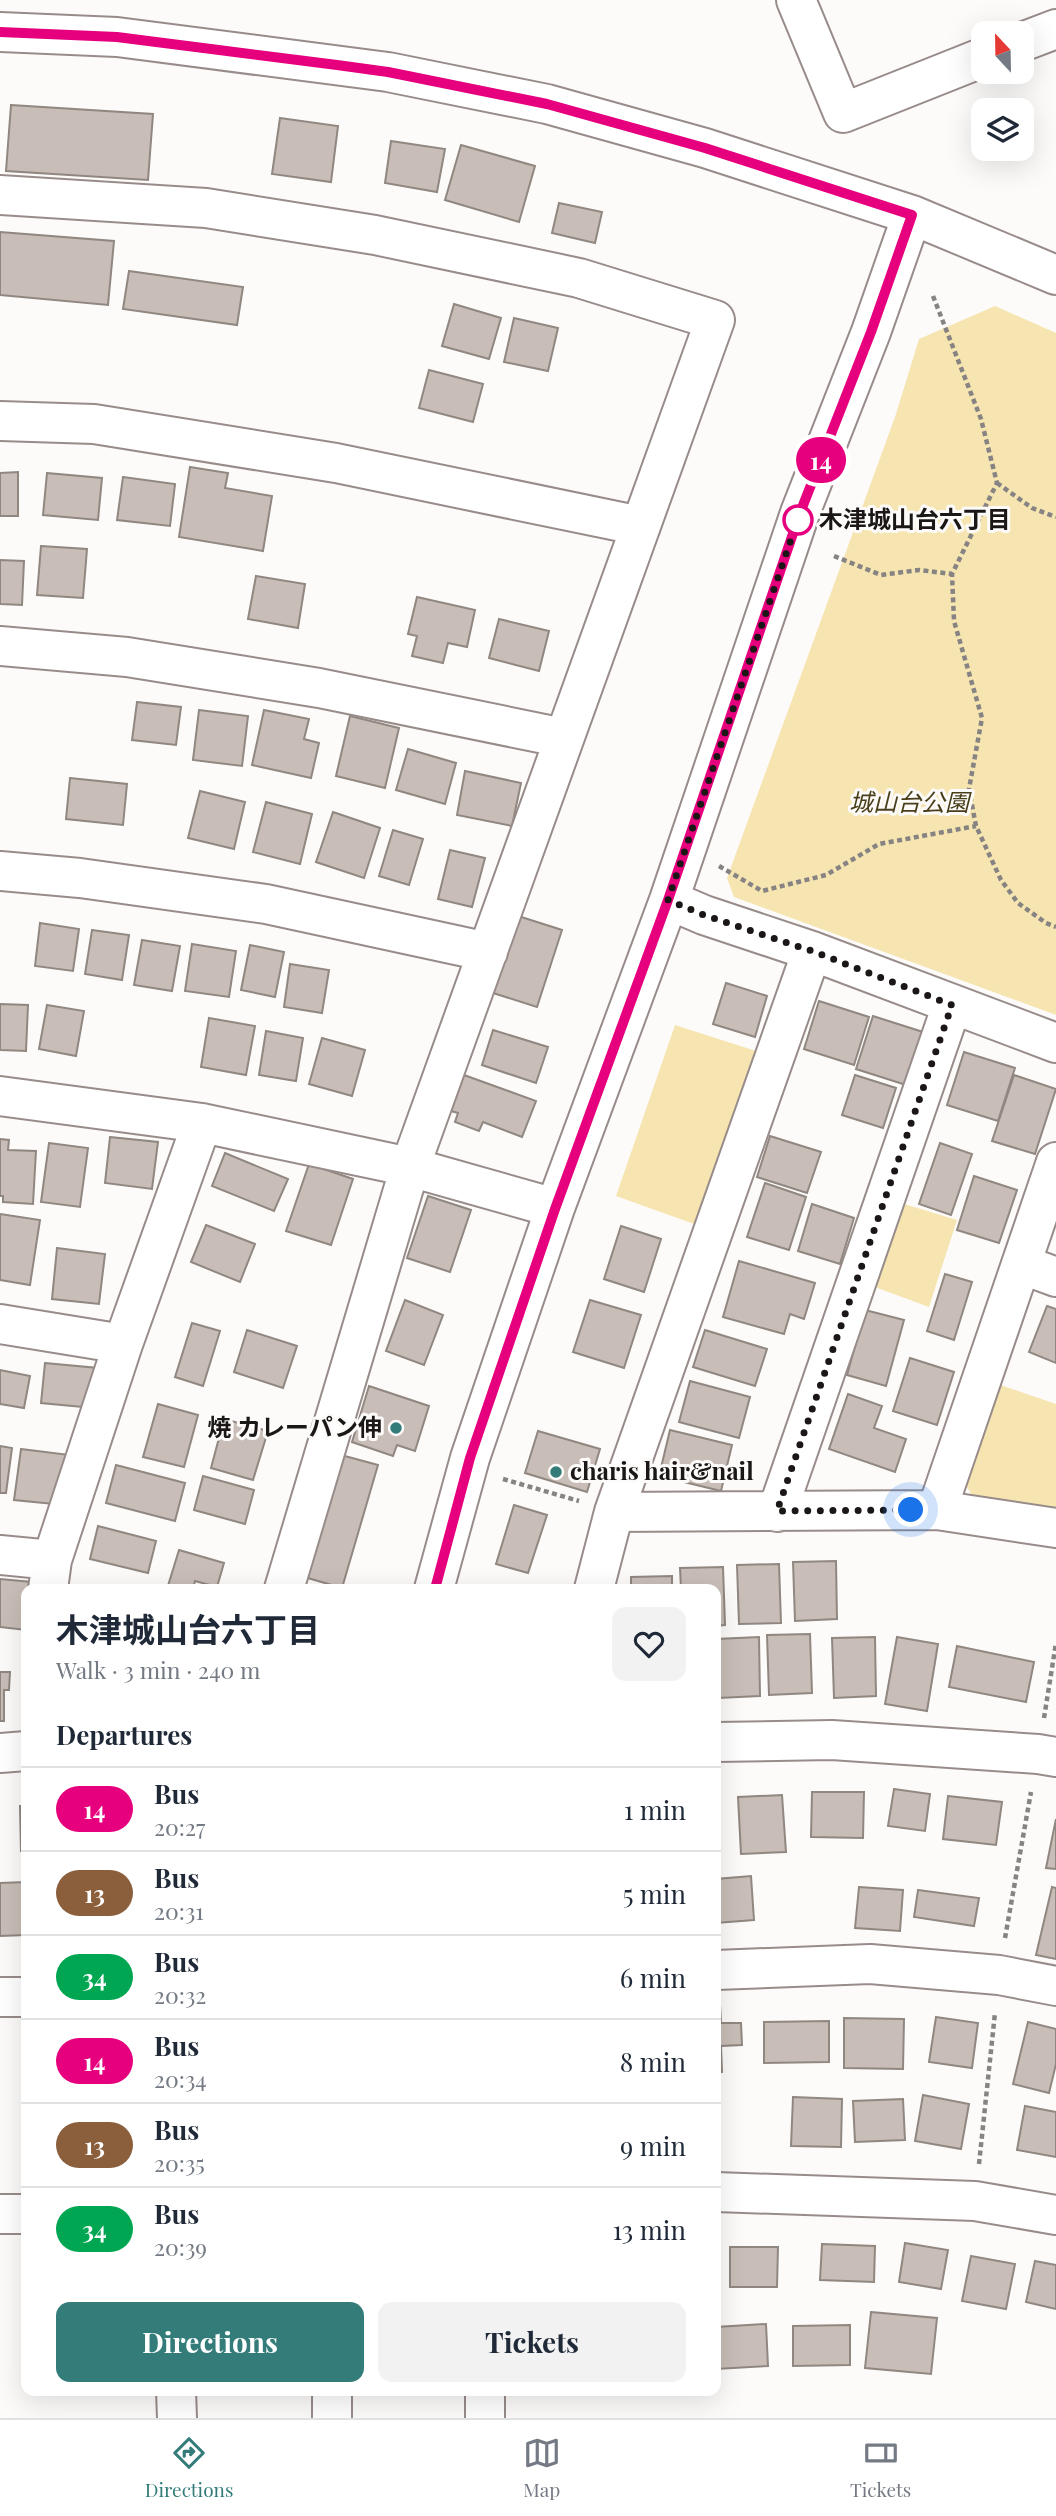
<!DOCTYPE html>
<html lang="en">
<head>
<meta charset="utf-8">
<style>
  :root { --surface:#fff; --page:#f2f2f3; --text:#1f2937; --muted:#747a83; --line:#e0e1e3; --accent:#337c79 }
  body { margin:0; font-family:"Playfair Display","Noto Sans JP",serif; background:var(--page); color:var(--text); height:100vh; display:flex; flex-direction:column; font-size:26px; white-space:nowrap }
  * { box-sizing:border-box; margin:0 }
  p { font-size:23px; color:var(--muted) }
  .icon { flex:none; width:38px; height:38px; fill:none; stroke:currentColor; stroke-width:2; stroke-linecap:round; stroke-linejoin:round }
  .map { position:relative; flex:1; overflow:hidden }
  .details { position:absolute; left:21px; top:1584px; width:700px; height:812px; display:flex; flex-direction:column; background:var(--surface); border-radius:14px; box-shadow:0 7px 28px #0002 }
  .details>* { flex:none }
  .badge { padding:0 14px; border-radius:23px; font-size:24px; line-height:46px }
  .needle { width:46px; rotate:338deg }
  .tools { position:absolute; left:971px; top:21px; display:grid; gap:14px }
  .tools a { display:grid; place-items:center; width:63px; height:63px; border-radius:14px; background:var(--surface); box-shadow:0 7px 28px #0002; font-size:35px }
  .you { position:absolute; width:35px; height:35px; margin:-18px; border:5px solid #fff; border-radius:50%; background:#1a73e8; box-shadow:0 0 0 10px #1a73e833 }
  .map>.badge { position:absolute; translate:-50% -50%; box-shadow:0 0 0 4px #fff }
  h2 { padding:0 35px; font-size:26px; line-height:63px }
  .round { display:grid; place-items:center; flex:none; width:74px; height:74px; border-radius:14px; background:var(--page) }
  .overview { display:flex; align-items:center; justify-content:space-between; height:119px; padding:0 35px }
  h1 { font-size:33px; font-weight:700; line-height:52px }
  .cta { display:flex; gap:14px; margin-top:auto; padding:14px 35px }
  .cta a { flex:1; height:80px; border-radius:14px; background:var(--accent); color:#fff; font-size:28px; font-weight:700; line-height:80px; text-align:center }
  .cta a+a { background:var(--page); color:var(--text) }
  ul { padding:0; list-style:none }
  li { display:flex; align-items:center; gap:21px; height:84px; padding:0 35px; border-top:2px solid var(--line) }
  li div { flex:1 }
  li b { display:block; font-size:26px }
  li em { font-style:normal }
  li .badge { min-width:77px; font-weight:700; text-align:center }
  .menu { display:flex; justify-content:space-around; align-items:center; height:98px; border-top:2px solid var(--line); background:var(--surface); font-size:19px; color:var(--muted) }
  .menu a { display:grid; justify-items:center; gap:4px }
  .menu .on { color:var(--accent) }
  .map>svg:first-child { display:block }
  .green { fill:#f6e5b1 }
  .building { fill:#c8beb7; stroke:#908780; stroke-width:2 }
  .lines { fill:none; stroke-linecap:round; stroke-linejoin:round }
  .minor-casing { stroke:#988c8a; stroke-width:42 }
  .path { stroke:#868382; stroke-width:4.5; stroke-dasharray:5 3.5; stroke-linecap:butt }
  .minor { stroke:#fff; stroke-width:38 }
  .line-casing { stroke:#fff; stroke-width:16 }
  .line { stroke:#e6007e; stroke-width:10 }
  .walk { stroke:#1b1716; stroke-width:7; stroke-dasharray:0 12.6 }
  .stop-dot { fill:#fff; stroke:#e6007e; stroke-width:3.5 }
  .poi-dot { fill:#337c79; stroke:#fdfbfa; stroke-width:2.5 }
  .labels { text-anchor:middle; stroke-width:6; stroke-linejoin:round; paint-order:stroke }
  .stop-label { font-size:24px; font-weight:bold; fill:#1b1716; stroke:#fdfbfa; text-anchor:start }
  .park-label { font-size:24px; font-style:italic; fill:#493e1a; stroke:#fdfbfa }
  .poi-label { font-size:24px; font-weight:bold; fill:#1b1716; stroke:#fdfbfa; text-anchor:end }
</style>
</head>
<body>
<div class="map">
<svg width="1056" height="2418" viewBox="0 0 1056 2418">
  <rect width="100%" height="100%" fill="#fdfbfa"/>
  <path class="green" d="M995 306 1056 333V1015L734 897 727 878 895 417 919 339Z
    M675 1025 756 1051 694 1224 616 1196Z
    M901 1203 957 1220 929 1307 872 1286Z
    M995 1383 1056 1404V1512L974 1498 961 1478Z"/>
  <path class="building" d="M11 105 153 114 148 180 6 171Z
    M280 118 338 126 331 182 272 174Z
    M391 141 445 149 437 192 385 183Z
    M461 145 535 166 519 222 445 200Z
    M559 203 602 212 595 243 552 233Z
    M0 232 114 241 108 305 0 295Z
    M129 271 243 287 237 325 123 309Z
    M454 304 501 318 489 359 442 346Z
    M514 318 558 328 548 371 504 362Z
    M429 370 483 384 473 422 419 408Z
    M190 467 228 473 225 488 272 496 263 551 179 537Z
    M18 472V516H0V473Z
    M47 473 102 478 98 520 43 515Z
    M123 477 175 484 170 526 117 520Z
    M41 546 87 549 83 598 37 595Z
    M0 560 24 561 22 605 0 604Z
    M256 576 305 584 298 628 248 619Z
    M417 597 475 610 467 647 448 643 443 663 412 656 417 636 408 634Z
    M499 619 549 631 539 671 489 658Z
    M137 702 181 707 176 745 132 740Z
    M199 710 248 716 242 766 193 760Z
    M264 710 309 719 304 739 319 743 311 778 252 765Z
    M350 716 399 728 385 788 336 776Z
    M408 749 456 763 445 804 396 790Z
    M465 771 521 783 512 826 457 815Z
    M70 778 127 784 123 825 66 819Z
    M200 791 245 802 234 849 188 838Z
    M266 802 312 814 300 864 253 852Z
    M333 812 380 828 364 878 316 862Z
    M393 830 423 839 409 885 379 876Z
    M450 850 485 858 472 907 438 899Z
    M515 915 562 930 537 1007 490 992Z
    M40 923 79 929 73 971 35 966Z
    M92 930 129 935 122 980 85 974Z
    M142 940 180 946 172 991 134 985Z
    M192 944 236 951 229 997 185 991Z
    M250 945 284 952 275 997 241 990Z
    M290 964 329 970 322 1013 284 1007Z
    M726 983 767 996 755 1037 713 1024Z
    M819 1001 869 1017 854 1065 804 1049Z
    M0 1004 28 1005 26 1051 0 1050Z
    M47 1005 84 1011 76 1056 39 1049Z
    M873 1016 923 1032 906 1085 856 1069Z
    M209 1018 255 1026 246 1075 201 1067Z
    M493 1030 548 1047 536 1083 482 1065Z
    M266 1031 303 1038 296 1081 259 1075Z
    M322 1038 365 1050 352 1096 309 1084Z
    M964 1052 1015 1068 998 1121 947 1105Z
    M464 1075 536 1101 522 1137 483 1122 479 1131 455 1122 458 1113 451 1111Z
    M855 1075 896 1088 883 1128 842 1115Z
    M1014 1075 1056 1089 1035 1154 992 1141Z
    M770 1136 821 1152 807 1193 757 1177Z
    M110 1137 158 1142 152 1189 105 1183Z
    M0 1139 9 1140 8 1150 36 1151 33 1204 3 1202V1196H0Z
    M49 1143 88 1148 80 1207 41 1202Z
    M940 1143 972 1154 951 1215 919 1204Z
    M225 1153 288 1179 274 1211 212 1186Z
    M309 1164 353 1179 331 1245 286 1231Z
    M974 1176 1017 1190 999 1243 957 1230Z
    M765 1183 806 1197 789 1250 747 1237Z
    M428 1196 471 1210 450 1272 407 1258Z
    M812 1204 854 1218 840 1264 798 1251Z
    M0 1214 40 1220 30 1285 0 1280Z
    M206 1225 255 1244 240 1282 191 1262Z
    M621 1226 661 1239 644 1292 604 1279Z
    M57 1248 105 1254 99 1304 52 1299Z
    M739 1261 815 1283 804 1319 790 1314 784 1334 723 1317Z
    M945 1274 972 1282 954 1340 927 1331Z
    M405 1300 443 1315 424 1365 386 1351Z
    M590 1300 641 1315 624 1368 573 1352Z
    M1047 1306 1056 1309V1363L1029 1352Z
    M865 1310 904 1320 886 1386 847 1375Z
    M192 1323 220 1331 203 1386 175 1377Z
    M247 1330 297 1346 283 1388 234 1372Z
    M705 1330 767 1349 755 1386 693 1367Z
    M910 1358 954 1372 937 1425 893 1411Z
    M45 1363 98 1368 93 1408 41 1403Z
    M0 1370 30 1376 24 1408 0 1404Z
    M690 1381 750 1397 739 1438 679 1422Z
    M369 1386 429 1406 415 1451 397 1445 393 1456 352 1442Z
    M848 1394 882 1406 874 1428 906 1439 895 1472 829 1449Z
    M158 1404 198 1415 184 1467 143 1457Z
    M224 1419 268 1431 253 1480 211 1468Z
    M670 1430 732 1445 721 1491 659 1476Z
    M538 1431 600 1449 587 1492 525 1473Z
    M0 1446 12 1448 6 1493H0Z
    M21 1449 70 1455 64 1505 14 1500Z
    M330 1452 378 1465 342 1588 294 1574Z
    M116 1465 185 1483 175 1521 106 1503Z
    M203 1476 254 1490 245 1524 194 1510Z
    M514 1505 547 1515 528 1573 496 1564Z
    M98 1526 156 1541 148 1573 90 1559Z
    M179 1550 224 1563 217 1587 195 1581 193 1589H167Z
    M836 1561 837 1619 795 1621 793 1562Z
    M779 1564 781 1623 739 1624 737 1565Z
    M723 1567 725 1625 716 1626V1589H681L680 1568Z
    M672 1576V1589H631V1577Z
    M0 1579 32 1582 31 1589H26V1630L0 1627Z
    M810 1634 812 1693 769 1695 767 1635Z
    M759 1637 760 1696 718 1698 716 1639Z
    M875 1637 876 1696 834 1698 832 1638Z
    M897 1637 938 1644 927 1711 885 1704Z
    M957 1646 1034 1662 1026 1702 949 1687Z
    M0 1672H10L9 1690H4V1721H0Z
    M894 1789 930 1794 925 1831 888 1826Z
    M812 1792H864L863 1838 811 1837Z
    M782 1795 786 1852 741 1854 738 1797Z
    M948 1796 1002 1802 996 1845 943 1839Z
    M20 1806H26V1851H21Z
    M1056 1819V1869L1046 1868Z
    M751 1876 754 1920 716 1923V1879Z
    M26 1882V1935L0 1936V1883Z
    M859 1887 903 1890 900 1931 855 1928Z
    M1052 1887 1056 1888V1959L1036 1955Z
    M918 1890 979 1898 974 1926 914 1917Z
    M716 2004H720L721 2023H741L742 2045 721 2046 722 2072 716 2073Z
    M936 2017 978 2023 972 2068 929 2062Z
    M844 2018 904 2019 903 2069 844 2068Z
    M829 2021V2062L764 2063V2022Z
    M1028 2022 1056 2029V2064L1049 2093 1013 2084Z
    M923 2095 969 2104 961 2149 915 2141Z
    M793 2097 842 2099 841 2147 791 2146Z
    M903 2099 905 2140 855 2142 853 2101Z
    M1025 2106 1056 2112V2157L1017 2150Z
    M905 2243 948 2250 941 2289 899 2282Z
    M822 2244 875 2246 874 2282 820 2280Z
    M730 2247H778L777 2287H730Z
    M971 2256 1015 2264 1006 2309 962 2301Z
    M1035 2261 1056 2265V2309L1026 2302Z
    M871 2312 937 2318 931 2374 865 2368Z
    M766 2324 768 2366 716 2369V2327Z
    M850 2325V2365L793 2366V2326Z"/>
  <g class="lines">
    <defs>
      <path id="minor" d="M796 0 843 113 984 57
        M0 32 117 37 388 72 547 104 705 148 912 215 1056 275
        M1022 42 1056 29
        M0 195 206 208 375 235 579 278 715 320 410 1167 284 1589
        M0 421 94 424 336 463 641 526
        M0 646 127 657 319 688 564 738
        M0 871 80 878 266 904 488 952
        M669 900 704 915 812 951 1056 1043
        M0 1096 202 1123 410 1167 555 1208
        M1021 1264 1056 1277
        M0 1324 123 1344
        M937 1510 1056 1162
        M614 1512 937 1510 1056 1528
        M777 1512 952 1005
        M0 1555 52 1560
        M48 1589 52 1560 123 1344 202 1123
        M434 1589 470 1458 555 1208 669 900 800 513 871 332 912 215
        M594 1589 614 1512 812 951
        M716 1742 832 1740 1038 1754 1056 1757
        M0 1753 26 1751
        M716 1970 870 1964 999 1975 1056 1986
        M0 1997H26
        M716 2192 975 2201 1056 2215
        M0 2214H26
        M176 2390 177 2418
        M332 2390V2418
        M485 2418V2390"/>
    </defs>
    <use href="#minor" class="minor-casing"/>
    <path class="path" d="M933 296 981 419 997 483 952 574 954 621 982 718 969 789 976 826 1001 880 1018 903 1046 923 1056 927
      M997 483 1032 508 1056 517
      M834 556 881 575 919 570 952 574
      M719 866 762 891 826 875 879 844 976 826
      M503 1479 579 1501
      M1044 1718 1056 1643
      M1005 1938 1031 1792
      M979 2164 995 2013"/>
    <use href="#minor" class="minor"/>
  </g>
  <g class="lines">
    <defs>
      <path id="line" d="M0 32 117 37 337 65 388 72 547 104 705 148 912 215 871 332 800 513 668 900 555 1209 470 1458 435 1589"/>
    </defs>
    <use href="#line" class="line-casing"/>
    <use href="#line" class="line"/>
    <path class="walk" d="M798 520 800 513 668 900 704 915 812 951 952 1005 777 1511 911 1510"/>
  </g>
  <circle class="stop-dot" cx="798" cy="520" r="14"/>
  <g class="poi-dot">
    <circle cx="396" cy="1428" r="7"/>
    <circle cx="556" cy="1472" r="7"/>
  </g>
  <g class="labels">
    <g class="stop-label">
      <text x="819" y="528">木津城山台六丁目</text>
    </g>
    <g class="park-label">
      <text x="909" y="811">城山台公園</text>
    </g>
    <g class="poi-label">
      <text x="382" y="1436">焼 カレーパン伸</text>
      <text x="570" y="1480" text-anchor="start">charis hair&amp;nail</text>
    </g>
  </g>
</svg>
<div class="tools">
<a><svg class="needle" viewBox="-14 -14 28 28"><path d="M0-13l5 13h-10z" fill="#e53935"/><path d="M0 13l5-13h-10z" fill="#747a83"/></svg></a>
<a><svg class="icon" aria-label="layers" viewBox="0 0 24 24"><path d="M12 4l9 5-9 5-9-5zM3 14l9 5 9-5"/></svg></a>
</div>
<div class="you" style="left:911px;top:1510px"></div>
<b class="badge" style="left:821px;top:460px;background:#e6007e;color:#fff">14</b>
<section class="details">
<div class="overview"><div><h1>木津城山台六丁目</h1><p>Walk · 3 min · 240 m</p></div><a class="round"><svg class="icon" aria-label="heart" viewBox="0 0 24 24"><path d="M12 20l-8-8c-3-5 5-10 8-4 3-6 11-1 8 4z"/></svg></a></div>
<h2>Departures</h2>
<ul>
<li><span class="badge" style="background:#e6007e;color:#fff">14</span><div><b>Bus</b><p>20:27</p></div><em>1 min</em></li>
<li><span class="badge" style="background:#8b5e3c;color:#fff">13</span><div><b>Bus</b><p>20:31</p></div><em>5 min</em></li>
<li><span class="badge" style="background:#00a651;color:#fff">34</span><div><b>Bus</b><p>20:32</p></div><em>6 min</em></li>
<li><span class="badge" style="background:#e6007e;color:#fff">14</span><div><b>Bus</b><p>20:34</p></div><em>8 min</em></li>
<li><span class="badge" style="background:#8b5e3c;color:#fff">13</span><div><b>Bus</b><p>20:35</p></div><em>9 min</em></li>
<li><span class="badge" style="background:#00a651;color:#fff">34</span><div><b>Bus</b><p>20:39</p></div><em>13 min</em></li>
</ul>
<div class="cta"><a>Directions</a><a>Tickets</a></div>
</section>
</div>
<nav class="menu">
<a class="on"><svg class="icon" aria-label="directions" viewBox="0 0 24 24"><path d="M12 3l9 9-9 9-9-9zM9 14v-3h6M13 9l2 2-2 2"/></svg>Directions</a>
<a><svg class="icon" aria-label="map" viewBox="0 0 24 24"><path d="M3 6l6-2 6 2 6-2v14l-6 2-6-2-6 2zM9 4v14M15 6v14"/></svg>Map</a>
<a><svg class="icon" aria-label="tickets" viewBox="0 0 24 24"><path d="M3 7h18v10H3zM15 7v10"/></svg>Tickets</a>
</nav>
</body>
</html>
